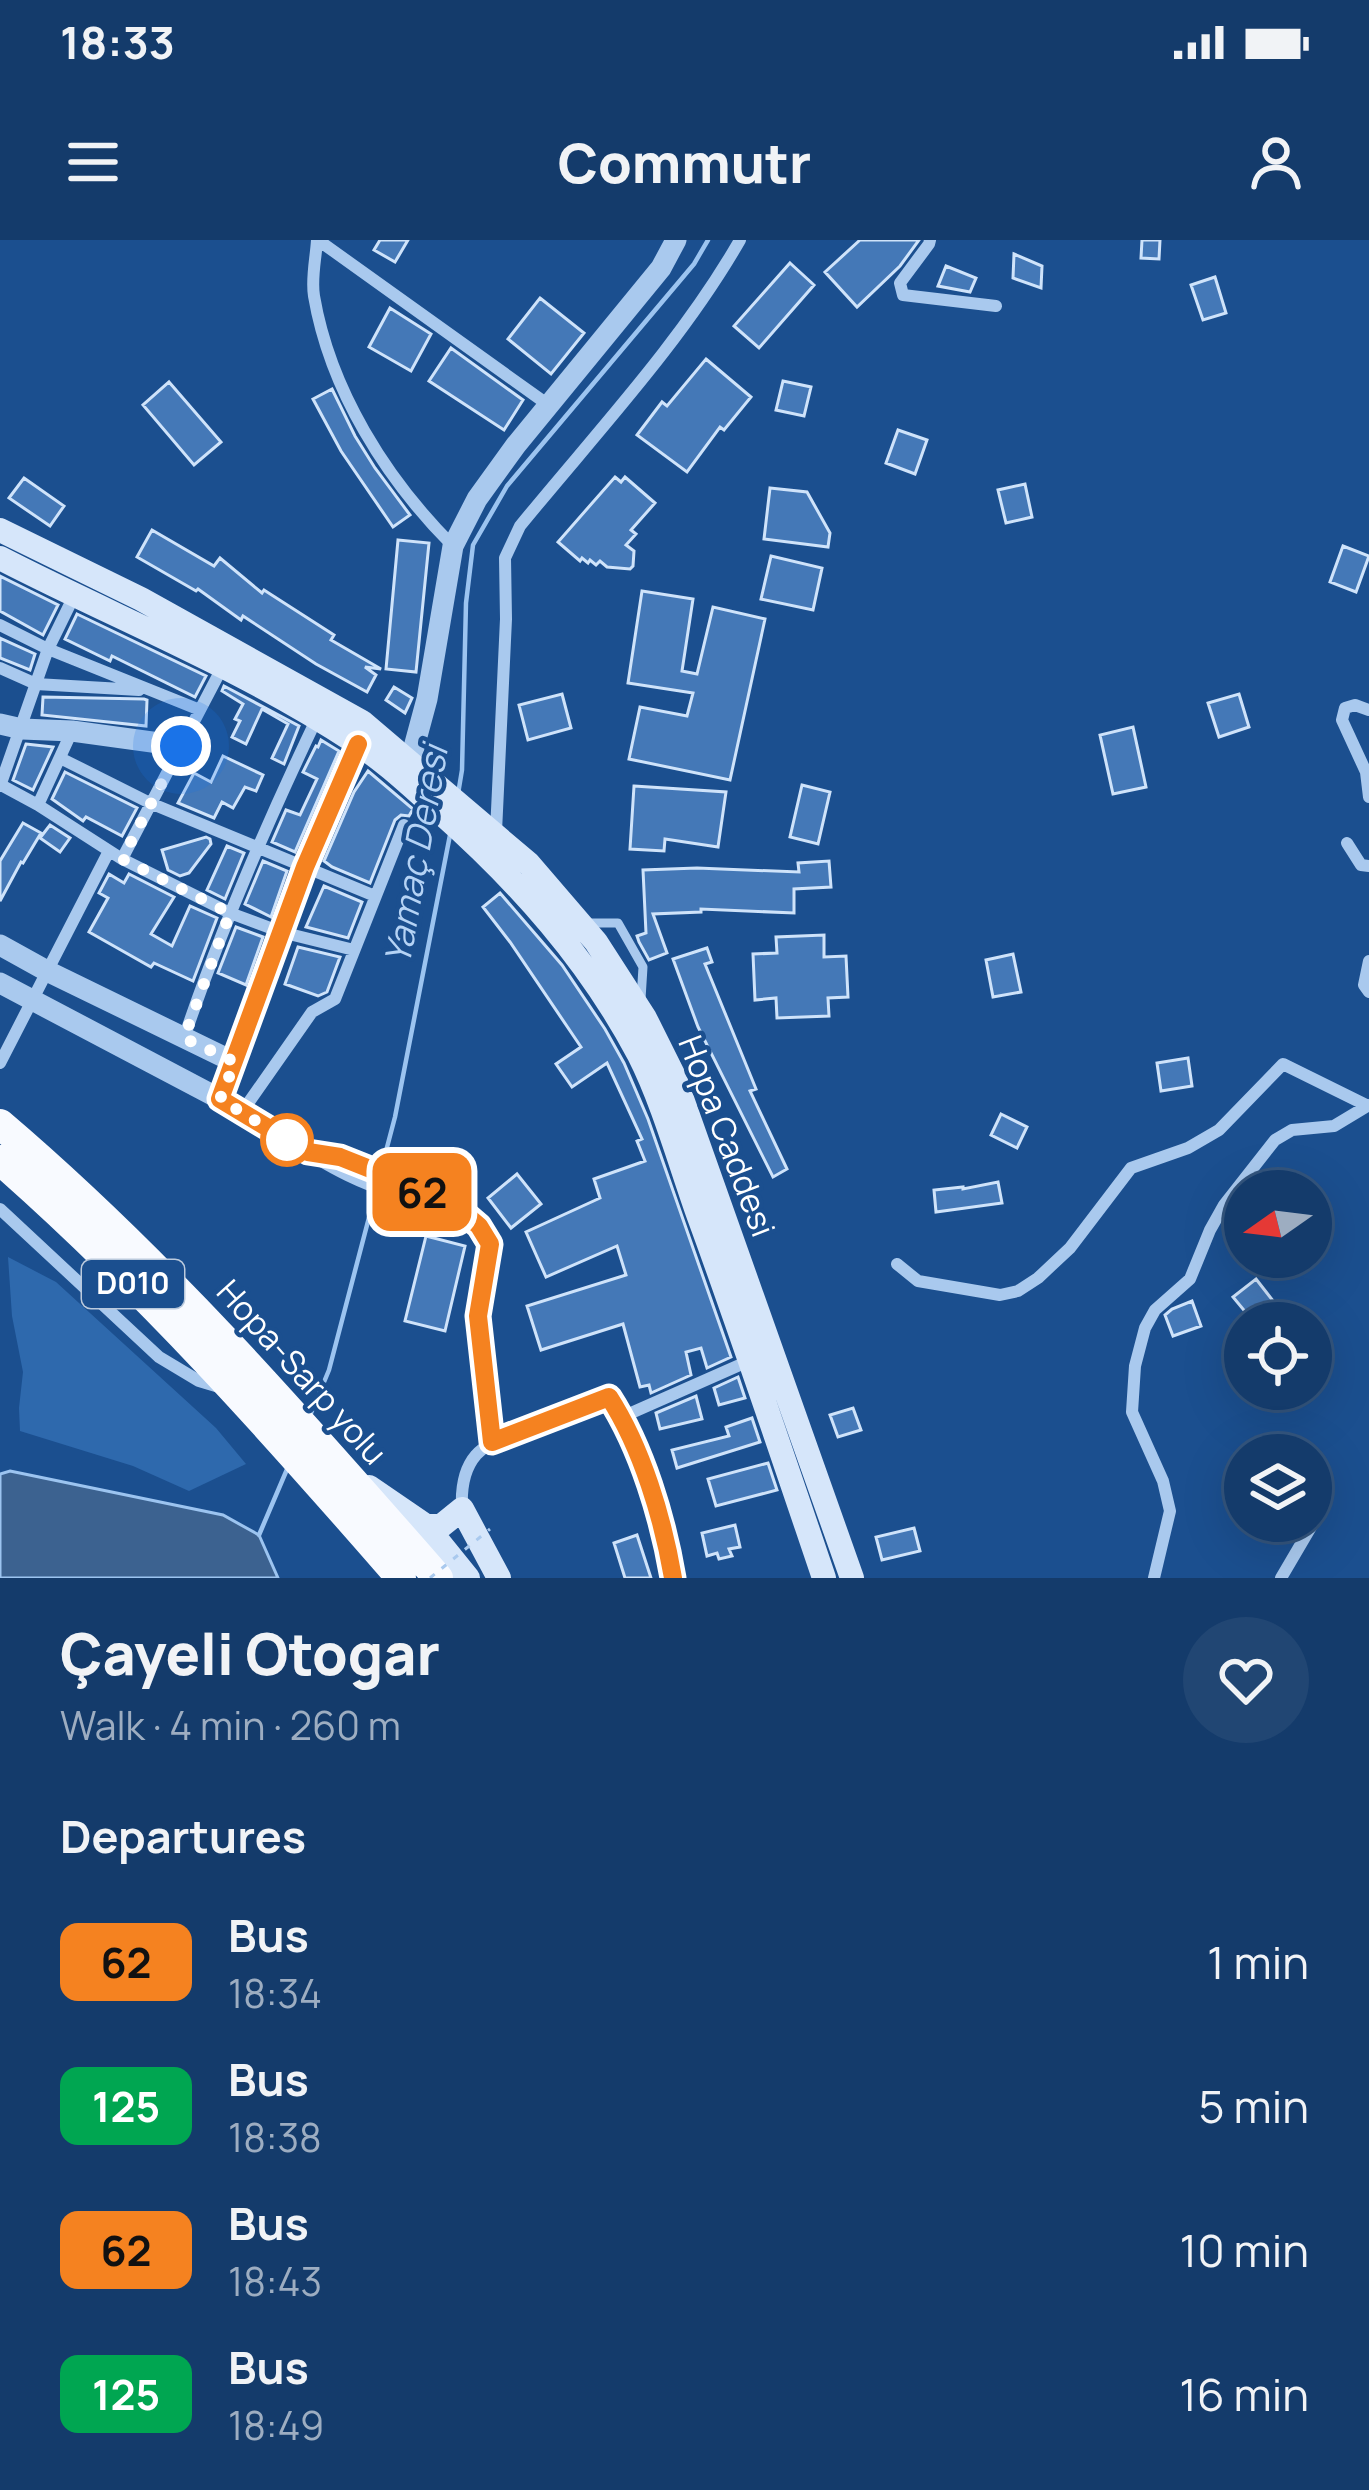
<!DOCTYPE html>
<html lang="en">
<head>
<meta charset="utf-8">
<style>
  :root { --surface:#143b6b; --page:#214673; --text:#f1f3f6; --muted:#9dadc1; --line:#33557e }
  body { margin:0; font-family:Manrope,sans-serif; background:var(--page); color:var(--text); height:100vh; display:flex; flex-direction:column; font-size:45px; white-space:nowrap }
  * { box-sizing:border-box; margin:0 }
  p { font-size:39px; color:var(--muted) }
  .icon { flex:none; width:66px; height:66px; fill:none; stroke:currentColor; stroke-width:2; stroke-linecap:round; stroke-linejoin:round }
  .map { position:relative; height:1338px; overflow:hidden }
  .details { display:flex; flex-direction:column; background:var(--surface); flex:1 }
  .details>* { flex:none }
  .badge { padding:0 24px; border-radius:18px; font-size:42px; line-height:78px }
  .needle { width:78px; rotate:256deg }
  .controls { position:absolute; left:1224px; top:930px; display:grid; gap:24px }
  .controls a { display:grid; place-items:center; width:108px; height:108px; border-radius:50%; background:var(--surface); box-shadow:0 12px 48px #0002,0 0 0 3px var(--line); font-size:60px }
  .you { position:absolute; width:60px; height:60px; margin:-30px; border:9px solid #fff; border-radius:50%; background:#1a73e8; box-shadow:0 0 0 18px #1a73e833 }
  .map>.badge { position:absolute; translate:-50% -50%; box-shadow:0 0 0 6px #fff }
  h2 { padding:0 60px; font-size:45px; line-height:108px }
  .round { display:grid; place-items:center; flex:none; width:126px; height:126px; border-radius:63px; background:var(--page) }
  .head { display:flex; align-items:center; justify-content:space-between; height:204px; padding:0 60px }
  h1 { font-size:57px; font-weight:800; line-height:90px }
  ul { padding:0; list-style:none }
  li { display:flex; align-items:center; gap:36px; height:144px; padding:0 60px }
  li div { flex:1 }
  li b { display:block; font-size:45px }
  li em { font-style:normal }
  li .badge { min-width:132px; font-weight:700; text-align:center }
  .status { display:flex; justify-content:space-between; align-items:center; height:84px; padding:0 60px; background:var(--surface); direction:ltr }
  .status svg { height:33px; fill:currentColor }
  header { display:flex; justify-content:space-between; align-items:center; height:156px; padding:0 60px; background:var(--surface); font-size:54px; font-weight:800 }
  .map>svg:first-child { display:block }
  .green { fill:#2e69ad }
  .water { fill:#3c6290; stroke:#9cc4f0; stroke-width:3 }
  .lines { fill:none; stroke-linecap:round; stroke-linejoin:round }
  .stream { stroke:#9cc4f0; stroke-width:4.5 }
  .building { fill:#4478b7; stroke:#cfe3fa; stroke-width:3 }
  .service { stroke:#a9c9ee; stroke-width:9 }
  .minor { stroke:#a9c9ee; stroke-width:12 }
  .tertiary { stroke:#a9c9ee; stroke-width:21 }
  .secondary { stroke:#d6e6fa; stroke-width:24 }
  .trunk { stroke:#f8faff; stroke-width:30 }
  .path-bridge { stroke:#a9c9ee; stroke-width:3; stroke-dasharray:6 9; stroke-linecap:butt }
  .line-casing { stroke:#fff; stroke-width:27 }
  .line { stroke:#f58220; stroke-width:18 }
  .walk { stroke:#fff; stroke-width:12; stroke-dasharray:0 21.6 }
  .stop-dot { fill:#fff; stroke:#f58220; stroke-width:6 }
  .labels { text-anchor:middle; stroke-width:9; stroke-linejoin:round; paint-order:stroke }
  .shield { fill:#1b4f8f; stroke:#bbcadd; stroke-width:3 }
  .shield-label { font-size:30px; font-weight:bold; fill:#fff }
  .street-label { font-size:33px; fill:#fff; stroke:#1b4f8f }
  .water-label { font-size:36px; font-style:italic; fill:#b5d3f5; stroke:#1b4f8f }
</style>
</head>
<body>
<div class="status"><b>18:33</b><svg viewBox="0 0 49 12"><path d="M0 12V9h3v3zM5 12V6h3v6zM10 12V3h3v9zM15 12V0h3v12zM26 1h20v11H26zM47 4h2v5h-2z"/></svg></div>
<header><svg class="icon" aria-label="menu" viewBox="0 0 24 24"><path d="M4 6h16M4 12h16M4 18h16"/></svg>Commutr<svg class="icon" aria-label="person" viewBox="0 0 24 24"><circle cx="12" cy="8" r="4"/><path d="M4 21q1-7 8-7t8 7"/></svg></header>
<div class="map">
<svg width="1369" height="1338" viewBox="0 0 1369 1338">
  <rect width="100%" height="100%" fill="#1b4f8f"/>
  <path class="green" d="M8 1017 56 1042 216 1188 246 1224 189 1251 133 1226 20 1191 19 1168 23 1132 12 1076Z"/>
  <path class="water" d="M10 1231 223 1275 259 1295 278 1338H0V1234Z"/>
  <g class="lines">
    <path class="stream" d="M458 554 462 530 466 363 473 305 507 246 694 24 708 0
      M381 930 395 877 450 595
      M309 1178 329 1130 377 947
      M259 1295 288 1227"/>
  </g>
  <path class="building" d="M380 0H408L395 22 374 10Z
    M860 0H919L900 26 857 67 825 32Z
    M1142 0H1160L1159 19 1141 18Z
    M1014 14 1042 26 1041 48 1013 38Z
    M790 23 814 45 759 108 734 86Z
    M946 26 976 38 970 52 938 46Z
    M1215 37 1226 73 1203 80 1191 45Z
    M540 58 584 93 551 134 508 99Z
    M390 68 431 94 411 131 369 107Z
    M451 108 523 160 504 190 429 141Z
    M706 119 751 157 724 190 720 187 687 232 637 195 662 162 667 166Z
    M783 141 811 147 804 176 776 170Z
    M169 142 221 202 194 225 143 165Z
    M332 149 355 196 375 228 410 275 393 287 341 211 313 159Z
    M898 190 927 200 915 234 886 223Z
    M615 237 621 242 625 237 655 263 631 290 636 294 626 305 634 311 633 326 630 329 607 327 600 321 596 325 590 320 588 323 582 318 580 321 558 302Z
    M24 238 64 266 50 286 9 258Z
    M1025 244 1032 277 1006 283 998 250Z
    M770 248 807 252 830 293 828 307 764 299Z
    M152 290 214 326 220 318 262 353 264 350 334 395 331 400 381 429 365 427 376 435 367 452 316 424 243 376 241 380 198 349 196 351 137 317Z
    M398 300 429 303 416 432 386 429Z
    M1343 306 1369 316 1356 352 1330 342Z
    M771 316 822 328 813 370 761 359Z
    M0 336 58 365 43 395 0 371Z
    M642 351 693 359 682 431 697 434 713 367 765 379 730 540 629 519 640 467 687 476 693 453 628 443Z
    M77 374 206 436 195 457 112 416 110 421 65 399Z
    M0 398 35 414 30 430 0 418Z
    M224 446 299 486 284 524 272 518 288 484 262 469 246 504 232 497 240 481 235 479 243 464 222 451Z
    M394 447 412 458 405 473 386 460Z
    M562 454 571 488 528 500 519 465Z
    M1239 454 1249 487 1219 497 1208 463Z
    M43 457 144 459 147 460 146 486 42 475Z
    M1133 487 1146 547 1113 554 1100 495Z
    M321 500 339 511 295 612 272 602 286 570 300 575 317 539 303 532 316 506 318 507Z
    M26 504 53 507 33 550 13 540Z
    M223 516 263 535 256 551 245 547 233 568 222 562 214 578 178 563 194 533 211 542Z
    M368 531 413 569 409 576 401 575 395 580 370 643 332 627 324 621 354 552Z
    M65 532 137 568 122 596 86 577 83 581 52 559Z
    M802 545 830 552 818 604 790 597Z
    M634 546 726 552 718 607 665 599 664 611 630 609Z
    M23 583 41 593 23 623 21 622 0 661V621Z
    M50 585 70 598 60 612 40 598Z
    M206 597 210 599 211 604 189 633 180 636 168 630 162 610Z
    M227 606 244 613 225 659 207 650Z
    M263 621 287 631 271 677 245 664Z
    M829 621 831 647 794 649V673L701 669V672L653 674 667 713 649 720 639 702 637 696 646 693 643 630 697 628 799 632 798 623Z
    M109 634 124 643 129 634 174 657 151 694 172 706 190 666 217 678 193 741 154 723 151 727 89 692 108 658 99 653Z
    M324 646 362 662 348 698 306 687Z
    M500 653 562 725 605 789 624 823 648 879 731 1117 707 1128 701 1108 686 1112 691 1135 651 1153 649 1145 640 1147 623 1084 541 1110 527 1066 626 1035 617 1006 546 1037 526 992 600 958 594 939 645 921 637 901 642 899 607 823 572 847 556 824 581 807 510 702 483 667Z
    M236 687 263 697 246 745 218 733Z
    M824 695V717L846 716 848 757 828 758 829 776 777 778 776 758 755 760 753 714 777 713 776 697Z
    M298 707 340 717 327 752 318 756 285 744Z
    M707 708 712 722 705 724 756 849 750 851 787 929 773 937 698 787 673 719Z
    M1013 714 1021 752 993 757 986 720Z
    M1188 818 1192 846 1161 851 1157 823Z
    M1001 874 1027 887 1017 908 991 895Z
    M517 934 541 964 511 988 488 958Z
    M998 942 1002 963 936 972 934 950 963 947V949Z
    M426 996 465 1006 445 1091 405 1081Z
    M1256 1039 1274 1062 1252 1080 1233 1057Z
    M1192 1061 1201 1086 1173 1096 1165 1075 1172 1069Z
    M738 1137 745 1158 719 1165 714 1148Z
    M696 1156 702 1179 660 1189 656 1173Z
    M853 1168 861 1190 838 1197 830 1175Z
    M752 1178 760 1202 677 1228 672 1210 729 1196 726 1187Z
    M768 1223 777 1250 716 1266 708 1239Z
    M1268 1281H1302L1287 1299Z
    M735 1285 740 1307 729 1309 732 1316 719 1319 717 1313 707 1316 702 1293Z
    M914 1288 920 1311 882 1320 876 1297Z
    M637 1295 651 1338H625L614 1303Z"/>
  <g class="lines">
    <path class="service" d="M586 683H618L643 727 641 759"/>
    <path class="minor" d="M317 0C316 18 311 38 314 56 330 150 386 239 453 306
      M318 0 547 164
      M930 0 929 4 900 43 903 55 996 66
      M0 385 48 409 200 470
      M0 428 36 444 139 450
      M1369 470 1355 465 1345 468 1342 480 1366 532 1369 557
      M60 518 150 563 375 656
      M1 545 38 565 122 619 230 673 281 692 354 710
      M0 546 48 409 74 356
      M38 565 72 491
      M496 592 506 379 505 318 520 286C595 194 681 103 740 0
      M1347 603 1361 625 1369 626
      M122 619 223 426
      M1369 721 1364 745 1369 752
      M184 798C221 688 267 583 317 478
      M0 823 109 611
      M220 859 242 872 312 772 335 759 404 585
      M242 872C298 906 362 955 429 959
      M307 912C342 917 386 929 415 948 423 952 423 955 431 959 460 976 470 972 490 1004L478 1076 492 1202
      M0 969 159 1117 199 1141 219 1147
      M897 1024 918 1041 1000 1055 1018 1051 1038 1038 1070 1008 1131 928 1188 908 1219 890 1283 824 1366 865
      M622 1177 751 1120
      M462 1269C461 1250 463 1230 476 1215 499 1190 575 1170 609 1157 642 1208 663 1279 673 1338
      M1154 1338 1170 1271 1163 1241 1132 1172 1135 1126 1145 1088 1155 1070 1190 1039 1210 990 1224 965 1275 900 1292 890 1334 886 1369 865
      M1281 1338 1318 1275"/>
    <path class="tertiary" d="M0 484 22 489 72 491 181 506
      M410 522 427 459 453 306 477 259 516 205 661 28 676 0
      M0 705 47 731 234 822
      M0 743 220 859 305 627 358 504"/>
    <path class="secondary" d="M0 290 141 359 362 482 529 624 596 702 645 778 674 836 852 1338
      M0 318C118 379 243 428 355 502 385 521 412 547 439 571 519 642 589 720 639 815 663 862 681 927 699 977 743 1097 783 1217 824 1338
      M369 1247 426 1286 468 1338
      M426 1286H441L462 1269 499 1338"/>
    <path class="trunk" d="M0 884C161 1021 299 1179 438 1338
      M0 920C146 1048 274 1192 401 1338"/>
    <path class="path-bridge" d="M430 1338 490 1289"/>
  </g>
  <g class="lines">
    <defs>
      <path id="line" d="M358 504 305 627 220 859 308 912 340 917 413 946 430 959 465 974 479 986 490 1004 478 1076 492 1202 609 1157C642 1208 663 1279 673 1338"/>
    </defs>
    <use href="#line" class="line-casing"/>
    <use href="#line" class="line"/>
    <path class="walk" d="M181 506 122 619 230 673 184 798 235 822 220 859 287 900"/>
  </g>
  <circle class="stop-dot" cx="287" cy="900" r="24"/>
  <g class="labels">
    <rect class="shield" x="82" y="1020" width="102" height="48" rx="9"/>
    <g class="shield-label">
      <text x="133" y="1054">D010</text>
    </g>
    <g class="street-label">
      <text transform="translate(727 896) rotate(69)" y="12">Hopa Caddesi</text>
      <text transform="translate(302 1132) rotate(48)" y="12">Hopa-Sarp yolu</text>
    </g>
    <g class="water-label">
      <text transform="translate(416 615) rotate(-80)" y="13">Yamaç Deresi</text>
    </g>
  </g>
</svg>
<div class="controls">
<a><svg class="needle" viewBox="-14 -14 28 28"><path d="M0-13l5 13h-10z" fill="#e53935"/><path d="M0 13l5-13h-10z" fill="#9dadc1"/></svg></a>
<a><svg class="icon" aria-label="locate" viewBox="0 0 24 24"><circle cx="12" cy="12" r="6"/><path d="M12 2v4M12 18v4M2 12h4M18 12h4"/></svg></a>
<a><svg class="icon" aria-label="layers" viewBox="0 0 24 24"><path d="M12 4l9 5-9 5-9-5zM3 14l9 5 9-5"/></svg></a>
</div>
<div class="you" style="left:181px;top:506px"></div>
<b class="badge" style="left:422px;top:952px;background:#f58220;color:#111">62</b>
</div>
<section class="details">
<div class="head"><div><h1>Çayeli Otogar</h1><p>Walk · 4 min · 260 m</p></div><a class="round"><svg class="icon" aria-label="heart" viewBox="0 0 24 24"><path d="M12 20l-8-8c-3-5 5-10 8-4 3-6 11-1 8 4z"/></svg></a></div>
<h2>Departures</h2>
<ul>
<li><span class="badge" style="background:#f58220;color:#111">62</span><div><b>Bus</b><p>18:34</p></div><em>1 min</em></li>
<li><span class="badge" style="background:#00a651;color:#fff">125</span><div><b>Bus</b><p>18:38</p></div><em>5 min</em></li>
<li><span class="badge" style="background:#f58220;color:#111">62</span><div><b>Bus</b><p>18:43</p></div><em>10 min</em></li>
<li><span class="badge" style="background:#00a651;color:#fff">125</span><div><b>Bus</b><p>18:49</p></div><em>16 min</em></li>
</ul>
</section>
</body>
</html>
